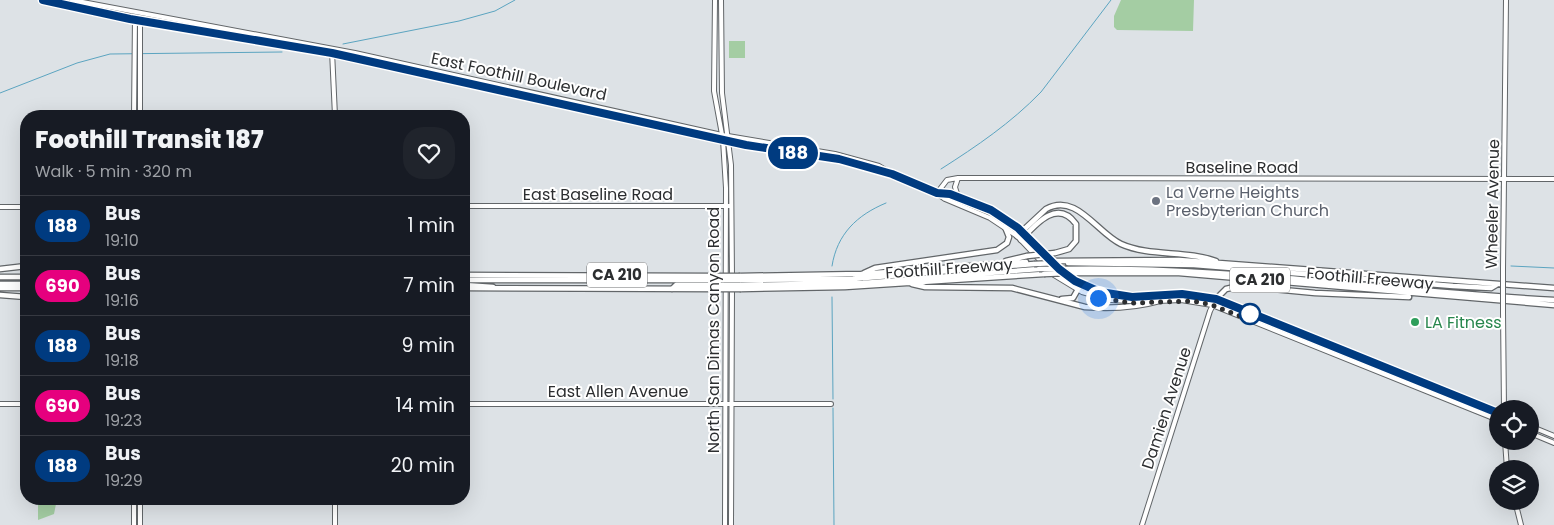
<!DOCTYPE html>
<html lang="en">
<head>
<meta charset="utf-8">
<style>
  :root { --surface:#171b24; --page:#20242c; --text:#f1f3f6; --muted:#9ea1a6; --line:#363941 }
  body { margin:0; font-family:Poppins,sans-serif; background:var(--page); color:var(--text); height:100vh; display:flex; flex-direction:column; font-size:19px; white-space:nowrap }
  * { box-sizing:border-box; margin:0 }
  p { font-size:16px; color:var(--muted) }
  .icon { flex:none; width:28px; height:28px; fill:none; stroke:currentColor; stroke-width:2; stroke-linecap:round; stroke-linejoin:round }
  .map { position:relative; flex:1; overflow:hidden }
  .side { position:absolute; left:20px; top:110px; width:450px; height:395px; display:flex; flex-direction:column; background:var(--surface); border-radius:20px; box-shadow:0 5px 20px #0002 }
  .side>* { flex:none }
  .badge { padding:0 10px; border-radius:16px; font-size:18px; line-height:32px }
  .buttons { position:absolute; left:1489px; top:400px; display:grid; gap:10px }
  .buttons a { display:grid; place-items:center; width:50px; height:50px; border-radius:50%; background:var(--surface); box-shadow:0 5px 20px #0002; font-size:25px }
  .you { position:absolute; width:25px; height:25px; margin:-12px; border:4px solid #fff; border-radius:50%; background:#1a73e8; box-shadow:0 0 0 8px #1a73e833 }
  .map>.badge { position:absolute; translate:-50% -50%; box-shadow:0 0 0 2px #fff }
  .round { display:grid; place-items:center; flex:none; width:52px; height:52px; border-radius:20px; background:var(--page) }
  .head { display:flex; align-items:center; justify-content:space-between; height:85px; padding:0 15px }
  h1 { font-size:24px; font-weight:800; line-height:38px }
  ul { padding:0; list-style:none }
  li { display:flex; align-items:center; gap:15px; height:60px; padding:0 15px; border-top:1px solid var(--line) }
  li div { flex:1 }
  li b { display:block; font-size:19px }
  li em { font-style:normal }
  li .badge { min-width:55px; font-weight:700; text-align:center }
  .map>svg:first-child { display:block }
  .green { fill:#a4cda3 }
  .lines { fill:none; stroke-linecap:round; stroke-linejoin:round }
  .stream { stroke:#5ba4c0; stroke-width:1 }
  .secondary-casing { stroke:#626669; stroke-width:6 }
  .primary-casing { stroke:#626669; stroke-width:6 }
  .highway-casing { stroke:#626669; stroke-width:7 }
  .secondary { stroke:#fff; stroke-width:4 }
  .primary { stroke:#fff; stroke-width:4 }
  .highway { stroke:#fff; stroke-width:4.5 }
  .secondary-bridge-casing { stroke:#626669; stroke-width:6; stroke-linecap:butt }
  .highway-bridge-casing { stroke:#626669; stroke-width:7; stroke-linecap:butt }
  .secondary-bridge { stroke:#fff; stroke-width:4 }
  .highway-bridge { stroke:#fff; stroke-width:4.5 }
  .line-casing { stroke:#fff; stroke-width:11 }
  .line { stroke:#003b80; stroke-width:8 }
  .walk { stroke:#2c2e30; stroke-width:5; stroke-dasharray:0 9 }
  .worship-dot { fill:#6b7280; stroke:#fff; stroke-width:2 }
  .stop-dot { fill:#fff; stroke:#003b80; stroke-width:2.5 }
  .leisure-dot { fill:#2e9e5b; stroke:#fff; stroke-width:2 }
  .labels { text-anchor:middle; stroke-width:4; stroke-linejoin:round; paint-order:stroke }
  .shield { fill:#fff; stroke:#6b6d6e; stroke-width:1 }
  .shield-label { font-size:15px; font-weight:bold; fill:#2c2e30 }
  .street-label { font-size:16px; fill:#2c2e30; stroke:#fff }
  .worship-label { font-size:16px; fill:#5b616d; stroke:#fff; text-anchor:start }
  .leisure-label { font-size:16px; fill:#27864d; stroke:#fff; text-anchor:start }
</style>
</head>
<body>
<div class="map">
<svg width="1554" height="525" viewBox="0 0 1554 525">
  <rect width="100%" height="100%" fill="#dde2e6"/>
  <path class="green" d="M1121 0H1194L1193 31 1117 30 1114 27V16Z
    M729 41H745V58H729Z
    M38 499H57L54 514 38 520Z"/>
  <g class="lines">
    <path class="stream" d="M343 44 459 21 495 11 515 0
      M0 93 77 63 110 54 282 52
      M941 169C977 146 1011 123 1041 92L1111 0
      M832 266C837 234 857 215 886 203
      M1511 266 1554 268
      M832 297 833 399
      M833 408 834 525"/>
    <defs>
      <path id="secondary" d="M715 0 714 91 723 140 726 188 725 525
        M721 0 722 93 731 165 732 277
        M332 51 335 116
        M464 206H731
        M0 207H26
        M1503 269 1506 0
        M1503 312 1504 409
        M0 404H26
        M464 404H831
        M1505 441 1507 469
        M140 499V525
        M1515 501 1521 525
        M134 525V499
        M335 525V499
        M731 525 732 287
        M1142 525 1210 311 1216 299"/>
      <path id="primary" d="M43 0 130 19 332 53 746 145 839 159 862 165 911 181 929 188 945 199 990 218 1017 236 1054 275 1082 292 1111 300 1146 302
        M72 0 355 53 722 135 835 154 879 166 889 172
        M140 20V116
        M134 116 135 17
        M958 178 955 187 958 197
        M937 193 947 180 958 178 1554 179
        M937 193C967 195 1002 212 1024 233 1036 245 1046 258 1059 269
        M1065 273C1116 311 1160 285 1216 299L1498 413
        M1158 301 1181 300 1212 305 1498 420
        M1530 426 1554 436
        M1530 433 1554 443"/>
      <path id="highway" d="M1017 236 1046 209C1076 192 1097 233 1121 244 1150 257 1186 250 1216 261
        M1021 240C1035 225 1057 198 1076 224V241L1069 249 1055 253
        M1006 261 1027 256
        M1054 261 1179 260 1554 288
        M1068 263 1194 265 1453 286 1491 288 1496 285
        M0 269 26 266
        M1063 269C1228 266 1390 291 1554 300
        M864 273 875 268 997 250 1007 243 1009 237 1005 227
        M1069 273H1179L1554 305
        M464 275 717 276
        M740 276 861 274 1026 262
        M0 277H26
        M464 280H717
        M740 280 853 279 1034 264
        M0 284H26
        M912 284 925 287 1012 288 1085 307C1111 309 1134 308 1159 301
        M464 285 493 287
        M740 285 863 283 1039 269
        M0 288H26
        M464 288 717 289
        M672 289 676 285H717
        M741 289 845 287 1044 274
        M0 295 26 297
        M1062 299 1073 298 1081 284
        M1216 299 1226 289 1239 286 1315 293 1409 297"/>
    </defs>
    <use href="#secondary" class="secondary-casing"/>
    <use href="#primary" class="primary-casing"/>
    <use href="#highway" class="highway-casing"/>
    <use href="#secondary" class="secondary"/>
    <use href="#primary" class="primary"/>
    <use href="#highway" class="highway"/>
    <defs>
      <path id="secondary-bridge" d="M1503 269V312"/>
      <path id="highway-bridge" d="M1027 256 1055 253
        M1034 264 1057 263
        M1039 269H1063
        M1044 274 1069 273
        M717 276H740
        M717 280H740
        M717 285H740
        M717 289H741"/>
    </defs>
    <use href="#secondary-bridge" class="secondary-bridge-casing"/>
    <use href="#highway-bridge" class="highway-bridge-casing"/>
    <use href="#secondary-bridge" class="secondary-bridge"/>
    <use href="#highway-bridge" class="highway-bridge"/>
  </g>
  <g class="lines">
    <defs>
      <path id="line" d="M43 0 130 19 332 53 746 145 839 159 892 174 937 193 950 194 991 210 1018 228 1059 269 1075 281 1100 292 1132 297 1182 294 1216 299 1498 413"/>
    </defs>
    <use href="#line" class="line-casing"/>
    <use href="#line" class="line"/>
    <path class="walk" d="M1098 298 1132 303 1193 301 1212 305 1247 319 1250 314"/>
  </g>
  <circle class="worship-dot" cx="1156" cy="201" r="5"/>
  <circle class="stop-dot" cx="1250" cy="314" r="10"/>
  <circle class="leisure-dot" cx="1415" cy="322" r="5"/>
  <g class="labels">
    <g class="shield">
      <rect x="587" y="262.5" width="60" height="25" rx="4"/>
      <rect x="1230" y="267.5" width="60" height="25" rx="4"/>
    </g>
    <g class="shield-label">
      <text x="617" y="280">CA 210</text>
      <text x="1260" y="285">CA 210</text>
    </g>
    <g class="street-label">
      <text transform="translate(519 76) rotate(12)" y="6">East Foothill Boulevard</text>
      <text x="1242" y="173">Baseline Road</text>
      <text x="598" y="200">East Baseline Road</text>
      <text transform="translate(1492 204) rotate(-89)" y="6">Wheeler Avenue</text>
      <text transform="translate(949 268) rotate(-4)" y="6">Foothill Freeway</text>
      <text transform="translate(1370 278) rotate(5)" y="6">Foothill Freeway</text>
      <text transform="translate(713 330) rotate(-90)" y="6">North San Dimas Canyon Road</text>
      <text x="618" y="397">East Allen Avenue</text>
      <text transform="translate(1166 408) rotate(-72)" y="6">Damien Avenue</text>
    </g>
    <g class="worship-label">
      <text x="1166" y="198">La Verne Heights<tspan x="1166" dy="18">Presbyterian Church</tspan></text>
    </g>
    <g class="leisure-label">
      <text x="1425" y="328">LA Fitness</text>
    </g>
  </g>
</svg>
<div class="buttons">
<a><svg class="icon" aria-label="locate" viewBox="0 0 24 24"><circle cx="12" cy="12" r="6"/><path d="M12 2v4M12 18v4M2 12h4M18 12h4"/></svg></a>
<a><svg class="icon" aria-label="layers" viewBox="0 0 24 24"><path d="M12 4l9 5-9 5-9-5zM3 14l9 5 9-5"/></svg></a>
</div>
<div class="you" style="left:1098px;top:298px"></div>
<b class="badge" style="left:793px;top:153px;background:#003b80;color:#fff">188</b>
<section class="side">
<div class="head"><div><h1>Foothill Transit 187</h1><p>Walk · 5 min · 320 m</p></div><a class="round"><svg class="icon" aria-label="heart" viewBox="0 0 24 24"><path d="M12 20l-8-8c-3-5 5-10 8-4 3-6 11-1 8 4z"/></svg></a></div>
<ul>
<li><span class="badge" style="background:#003b80;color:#fff">188</span><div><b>Bus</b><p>19:10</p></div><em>1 min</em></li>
<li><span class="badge" style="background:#e6007e;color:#fff">690</span><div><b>Bus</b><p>19:16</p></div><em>7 min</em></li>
<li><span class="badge" style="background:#003b80;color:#fff">188</span><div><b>Bus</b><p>19:18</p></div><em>9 min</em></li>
<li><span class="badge" style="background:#e6007e;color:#fff">690</span><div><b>Bus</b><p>19:23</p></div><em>14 min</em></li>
<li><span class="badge" style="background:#003b80;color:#fff">188</span><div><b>Bus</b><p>19:29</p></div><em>20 min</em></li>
</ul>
</section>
</div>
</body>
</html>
